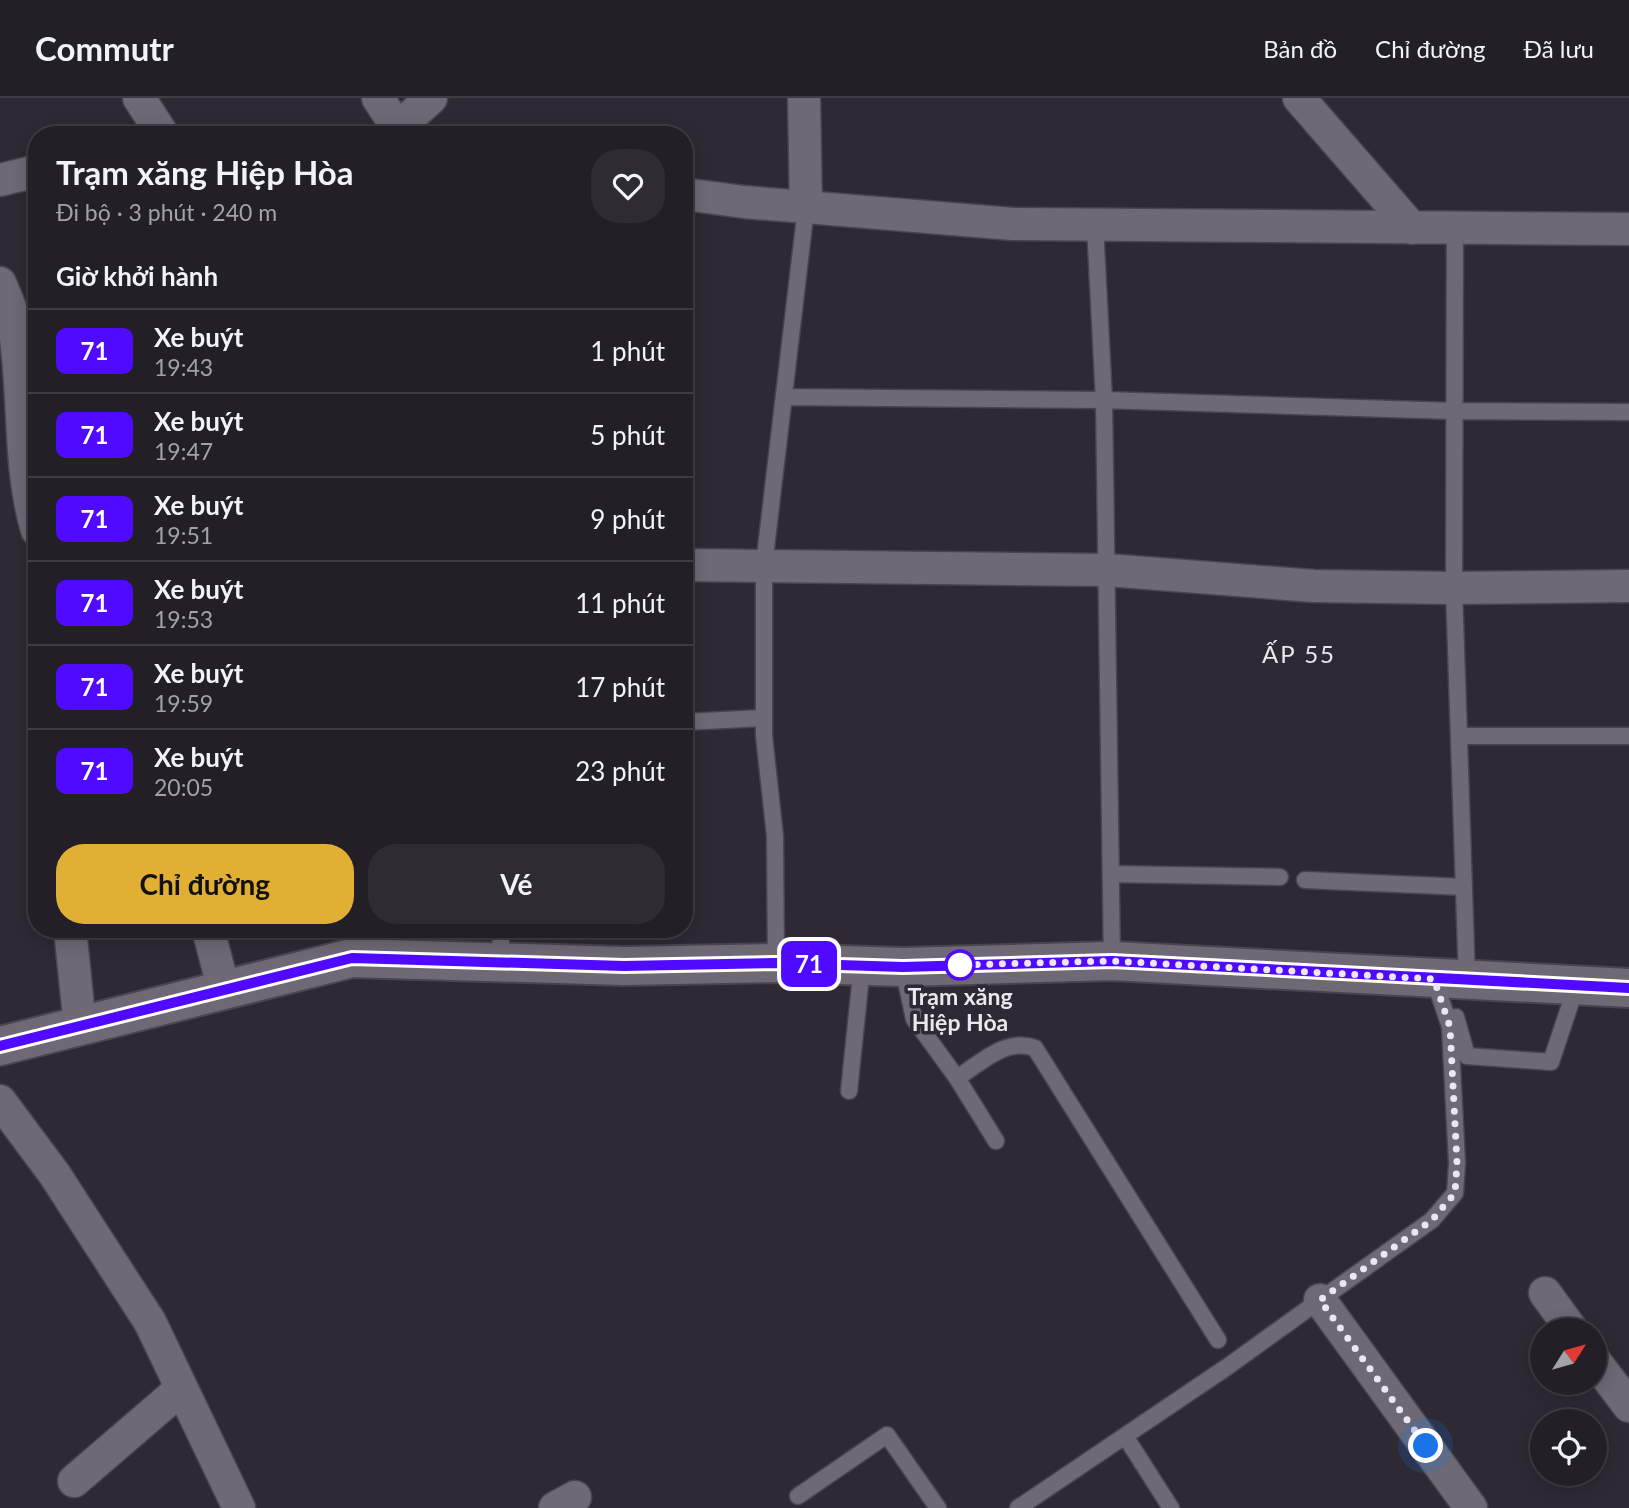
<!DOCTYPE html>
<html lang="vi">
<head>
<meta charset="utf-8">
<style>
  :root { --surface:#221f26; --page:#2e2c32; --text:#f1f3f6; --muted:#a2a2a7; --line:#3f3d43; --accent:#e1af34 }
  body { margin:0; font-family:Lato,sans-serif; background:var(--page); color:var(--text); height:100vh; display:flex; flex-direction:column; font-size:26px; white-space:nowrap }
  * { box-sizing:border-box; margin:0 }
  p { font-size:23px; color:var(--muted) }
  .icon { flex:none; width:38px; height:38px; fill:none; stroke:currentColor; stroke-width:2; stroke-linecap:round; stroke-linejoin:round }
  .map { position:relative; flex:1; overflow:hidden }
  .side { position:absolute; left:28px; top:28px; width:665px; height:812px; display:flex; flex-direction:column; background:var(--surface); border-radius:28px; box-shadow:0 4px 18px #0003,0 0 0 2px var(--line) }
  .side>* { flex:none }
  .badge { padding:0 14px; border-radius:10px; font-size:24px; line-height:46px }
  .needle { width:46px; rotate:53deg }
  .buttons { position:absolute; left:1530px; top:1220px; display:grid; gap:14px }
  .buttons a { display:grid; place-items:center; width:77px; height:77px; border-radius:50%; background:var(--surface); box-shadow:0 4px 18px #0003,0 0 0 2px var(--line); font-size:35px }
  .you { position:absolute; width:35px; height:35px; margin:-18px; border:5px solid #fff; border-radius:50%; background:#1a73e8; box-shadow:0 0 0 10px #1a73e833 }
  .map>.badge { position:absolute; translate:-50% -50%; box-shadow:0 0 0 4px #fff }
  h2 { padding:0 28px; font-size:26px; line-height:63px }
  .round { display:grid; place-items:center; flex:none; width:74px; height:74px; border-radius:28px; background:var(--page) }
  .overview { display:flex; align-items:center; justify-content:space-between; height:119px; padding:0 28px }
  h1 { font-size:33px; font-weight:700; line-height:52px }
  .button { display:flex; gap:14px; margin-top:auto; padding:14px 28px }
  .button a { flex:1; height:80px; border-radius:28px; background:var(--accent); color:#111; font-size:28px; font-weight:700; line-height:80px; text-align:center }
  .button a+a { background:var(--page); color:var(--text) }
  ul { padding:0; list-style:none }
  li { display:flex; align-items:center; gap:21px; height:84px; padding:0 28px; border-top:2px solid var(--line) }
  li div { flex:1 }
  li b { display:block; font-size:26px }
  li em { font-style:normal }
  li .badge { min-width:77px; font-weight:700; text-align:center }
  header { display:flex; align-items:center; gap:42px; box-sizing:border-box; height:98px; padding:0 35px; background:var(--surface); border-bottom:2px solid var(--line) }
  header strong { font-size:33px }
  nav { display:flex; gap:38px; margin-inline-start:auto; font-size:24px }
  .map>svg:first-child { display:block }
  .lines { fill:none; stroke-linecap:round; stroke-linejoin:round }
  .service-casing { stroke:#49454d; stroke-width:19 }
  .minor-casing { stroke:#49454d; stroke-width:35 }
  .secondary-casing { stroke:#49454d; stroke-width:42 }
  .service { stroke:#6e6974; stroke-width:16 }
  .minor { stroke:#6e6974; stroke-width:32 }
  .secondary { stroke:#6e6974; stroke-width:38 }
  .line-casing { stroke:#fff; stroke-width:16 }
  .line { stroke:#4f0aff; stroke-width:10 }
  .walk { stroke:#eae7ee; stroke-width:7; stroke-dasharray:0 12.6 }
  .stop-dot { fill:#fff; stroke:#4f0aff; stroke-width:3.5 }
  .labels { text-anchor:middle; stroke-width:7; stroke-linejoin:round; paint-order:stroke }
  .stop-label { font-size:23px; font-weight:bold; fill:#eae7ee; stroke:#2e2933 }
  .neighbourhood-label { font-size:24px; letter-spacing:2px; fill:#eae7ee; stroke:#2e2933 }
</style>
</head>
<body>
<header>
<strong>Commutr</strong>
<nav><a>Bản đồ</a><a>Chỉ đường</a><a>Đã lưu</a></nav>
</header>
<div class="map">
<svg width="1629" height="1410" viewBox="0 0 1629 1410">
  <rect width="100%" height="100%" fill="#2e2933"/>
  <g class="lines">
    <defs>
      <path id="service" d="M1095 127 1104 302 1112 863
        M1455 130 1454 490 1467 883
        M784 299 1104 302 1454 313 1629 314
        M684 624 764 620
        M1459 638H1629
        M1111 776 1280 779
        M1305 782 1464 789
        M499 831 504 866
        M776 865 775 738 764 638V467L806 110
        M903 869 914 921 957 980 996 1043
        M1456 919 1467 958 1551 964 1576 889
        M957 980C981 965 1006 939 1035 950L1218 1242
        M849 993 862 868
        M1125 1338 1171 1410
        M798 1398 887 1337 938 1410
        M1018 1410 1227 1269 1320 1202 1432 1122 1455 1095 1457 1065 1450 929 1434 881"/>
      <path id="minor" d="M139 0 163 37
        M378 0 402 37
        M804 0 806 110
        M1299 0 1412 130
        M398 30 431 0
        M0 82 37 73
        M684 96 744 104 1013 126 1629 131
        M0 185C5 197 11 209 13 221 26 290 17 365 37 432
        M684 467 1107 472 1314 488 1454 490 1629 488
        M70 831 80 928
        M208 831 224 892
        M0 1003 55 1077 150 1224 239 1410
        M1545 1195 1572 1232
        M1320 1202 1471 1410
        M1594 1262 1629 1308
        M74 1383 181 1291
        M555 1410 575 1399"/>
      <path id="secondary" d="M0 948 352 860 624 868 776 865 903 869 1112 863 1629 890"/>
    </defs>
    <use href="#service" class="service-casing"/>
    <use href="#minor" class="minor-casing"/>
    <use href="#secondary" class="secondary-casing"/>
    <use href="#service" class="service"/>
    <use href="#minor" class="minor"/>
    <use href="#secondary" class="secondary"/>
  </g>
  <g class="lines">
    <defs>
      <path id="line" d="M0 948 352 860 624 868 776 865 903 869 1112 863 1629 890"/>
    </defs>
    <use href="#line" class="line-casing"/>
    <use href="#line" class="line"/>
    <path class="walk" d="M960 867H956L1112 863 1434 881 1450 929 1457 1065 1455 1095 1432 1122 1320 1202 1426 1348"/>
  </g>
  <circle class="stop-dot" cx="960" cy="867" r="14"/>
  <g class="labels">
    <g class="stop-label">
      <text x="960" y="907">Trạm xăng<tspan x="960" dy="26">Hiệp Hòa</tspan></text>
    </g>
    <g class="neighbourhood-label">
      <text x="1299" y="565">ẤP 55</text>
    </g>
  </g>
</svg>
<div class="buttons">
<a><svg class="needle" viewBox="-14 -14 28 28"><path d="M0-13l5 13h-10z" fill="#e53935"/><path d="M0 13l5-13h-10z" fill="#a2a2a7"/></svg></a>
<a><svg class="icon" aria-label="locate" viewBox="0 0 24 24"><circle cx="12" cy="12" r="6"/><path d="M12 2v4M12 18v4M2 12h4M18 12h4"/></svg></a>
</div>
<div class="you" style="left:1426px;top:1348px"></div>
<b class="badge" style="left:809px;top:866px;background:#4f0aff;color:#fff">71</b>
<section class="side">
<div class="overview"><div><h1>Trạm xăng Hiệp Hòa</h1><p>Đi bộ · 3 phút · 240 m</p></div><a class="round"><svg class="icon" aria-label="heart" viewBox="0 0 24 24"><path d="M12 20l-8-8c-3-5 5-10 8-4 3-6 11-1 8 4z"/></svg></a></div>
<h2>Giờ khởi hành</h2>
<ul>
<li><span class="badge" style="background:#4f0aff;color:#fff">71</span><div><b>Xe buýt</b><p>19:43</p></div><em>1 phút</em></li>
<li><span class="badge" style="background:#4f0aff;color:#fff">71</span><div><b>Xe buýt</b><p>19:47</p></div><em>5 phút</em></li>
<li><span class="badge" style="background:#4f0aff;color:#fff">71</span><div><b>Xe buýt</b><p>19:51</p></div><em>9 phút</em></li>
<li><span class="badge" style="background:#4f0aff;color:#fff">71</span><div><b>Xe buýt</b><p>19:53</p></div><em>11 phút</em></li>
<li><span class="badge" style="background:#4f0aff;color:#fff">71</span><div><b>Xe buýt</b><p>19:59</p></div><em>17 phút</em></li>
<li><span class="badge" style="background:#4f0aff;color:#fff">71</span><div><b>Xe buýt</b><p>20:05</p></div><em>23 phút</em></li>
</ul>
<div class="button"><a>Chỉ đường</a><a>Vé</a></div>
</section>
</div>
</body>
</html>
